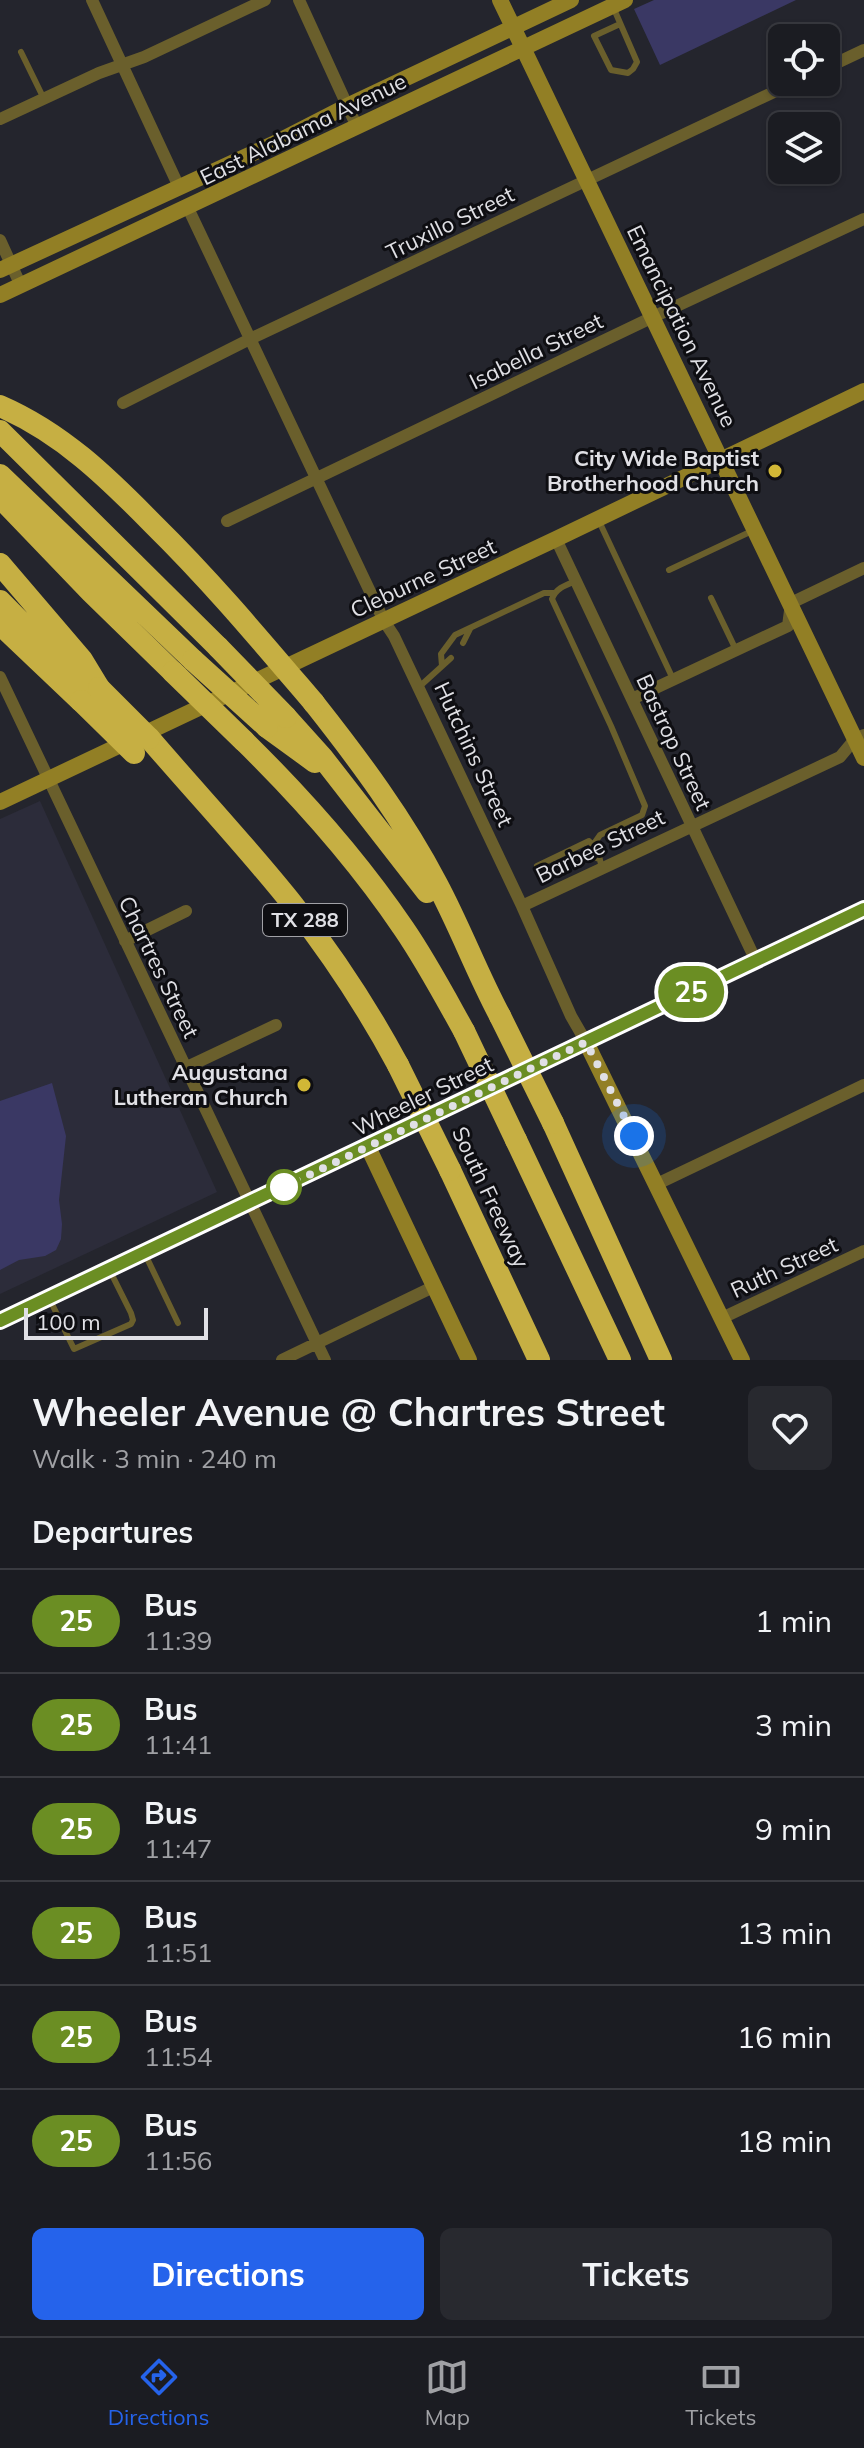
<!DOCTYPE html>
<html lang="en">
<head>
<meta charset="utf-8">
<style>
  :root { --surface:#1b1c22; --page:#28292f; --text:#f1f3f6; --muted:#a0a1a5; --line:#393a40; --accent:#2563eb }
  body { margin:0; font-family:Mulish,sans-serif; background:var(--page); color:var(--text); height:100vh; display:flex; flex-direction:column; font-size:30px; white-space:nowrap }
  * { box-sizing:border-box; margin:0 }
  p { font-size:26px; color:var(--muted) }
  .icon { flex:none; width:44px; height:44px; fill:none; stroke:currentColor; stroke-width:2; stroke-linecap:round; stroke-linejoin:round }
  .map { position:relative; height:1360px; overflow:hidden }
  .details { display:flex; flex-direction:column; background:var(--surface); flex:1 }
  .details>* { flex:none }
  .badge { padding:0 16px; border-radius:26px; font-size:28px; line-height:52px }
  .buttons { position:absolute; left:768px; top:24px; display:grid; gap:16px }
  .buttons a { display:grid; place-items:center; width:72px; height:72px; border-radius:12px; background:var(--surface); box-shadow:0 2px 6px #0004,0 0 0 2px var(--line); font-size:40px }
  .scale { position:absolute; left:24px; bottom:20px; width:184px; box-sizing:border-box; padding-left:8px; border:4px solid #e0e0e5; border-top:0; font-size:22px; line-height:28px; white-space:nowrap; color:#e0e0e5; -webkit-text-stroke:6px #0e0e12; paint-order:stroke }
  .you { position:absolute; width:40px; height:40px; margin:-20px; border:6px solid #fff; border-radius:50%; background:#1a73e8; box-shadow:0 0 0 12px #1a73e833 }
  .map>.badge { position:absolute; translate:-50% -50%; box-shadow:0 0 0 4px #fff }
  h2 { padding:0 32px; font-size:30px; line-height:72px }
  .round { display:grid; place-items:center; flex:none; width:84px; height:84px; border-radius:12px; background:var(--page) }
  .headline { display:flex; align-items:center; justify-content:space-between; height:136px; padding:0 32px }
  h1 { font-size:38px; font-weight:700; line-height:60px }
  .action { display:flex; gap:16px; margin-top:auto; padding:16px 32px }
  .action a { flex:1; height:92px; border-radius:12px; background:var(--accent); color:#fff; font-size:32px; font-weight:700; line-height:92px; text-align:center }
  .action a+a { background:var(--page); color:var(--text) }
  ul { padding:0; list-style:none }
  li { display:flex; align-items:center; gap:24px; height:104px; padding:0 32px; border-top:2px solid var(--line) }
  li div { flex:1 }
  li b { display:block; font-size:30px }
  li em { font-style:normal }
  li .badge { min-width:88px; font-weight:700; text-align:center }
  .tabs { display:flex; justify-content:space-around; align-items:center; height:112px; border-top:2px solid var(--line); background:var(--surface); font-size:22px; color:var(--muted) }
  .tabs a { display:grid; justify-items:center; gap:4px }
  .tabs .selected { color:var(--accent) }
  .map>svg:first-child { display:block }
  .built { fill:#2c2c3a }
  .green { fill:#3a3864 }
  .lines { fill:none; stroke-linecap:round; stroke-linejoin:round }
  .lane { stroke:#6a5f2c; stroke-width:6 }
  .street { stroke:#6a5f2c; stroke-width:12 }
  .secondary { stroke:#927f25; stroke-width:16 }
  .highway { stroke:#c6af43; stroke-width:22 }
  .highway-bridge { stroke:#c6af43; stroke-width:22 }
  .line-casing { stroke:#fff; stroke-width:18 }
  .line { stroke:#6b8e23; stroke-width:12 }
  .walk { stroke:#e0e0e5; stroke-width:8; stroke-dasharray:0 14.4 }
  .poi-dot { fill:#d1b736; stroke:#0e0e12; stroke-width:3 }
  .stop-dot { fill:#fff; stroke:#6b8e23; stroke-width:4 }
  .labels { text-anchor:middle; stroke-width:6; stroke-linejoin:round; paint-order:stroke }
  .shield { fill:#0e0e12; stroke:#a1a1a6; stroke-width:2 }
  .shield-label { font-size:20px; font-weight:bold; fill:#e0e0e5 }
  .street-label { font-size:22px; fill:#e0e0e5; stroke:#0e0e12 }
  .poi-label { font-size:22px; font-weight:bold; fill:#e0e0e5; stroke:#0e0e12; text-anchor:end }
</style>
</head>
<body>
<div class="map">
<svg width="864" height="1360" viewBox="0 0 864 1360">
  <rect width="100%" height="100%" fill="#24252d"/>
  <path class="built" d="M40 801 217 1192 0 1294V819Z"/>
  <path class="green" d="M654 0H796L660 65 634 9Z
    M52 1083 66 1136 59 1200 62 1224 61 1239 56 1250 45 1256 19 1260 0 1270V1101Z"/>
  <g class="lines">
    <path class="lane" d="M614 9 637 62 633 69 628 73 611 70 594 36 620 24
      M21 52 44 99
      M598 519 673 679
      M669 570 752 531
      M711 598 736 650
      M463 643 470 629
      M442 666 441 654 455 635 544 593H554
      M419 687 451 658
      M599 859 594 857 591 850 593 845 597 848 602 868
      M537 866 589 841 593 845 600 835 642 815 645 806 611 726 552 599C556 588 566 585 576 581
      M145 1254 178 1323
      M49 1298 74 1349 131 1324 133 1320 131 1313 109 1269"/>
    <path class="street" d="M92 0 179 187
      M299 0 357 127
      M826 68 864 50
      M0 119 99 73 144 57 265 0
      M188 208 384 621 394 636 522 906 571 1016 586 1042
      M0 240 21 286
      M123 403 250 339 795 82
      M227 521 653 317 864 219
      M556 539 756 961
      M0 677 325 1360
      M632 699 788 626 791 603 864 568
      M522 906 840 757 855 739 864 735
      M125 941 186 911
      M185 1068 276 1025
      M657 1184 864 1085
      M722 1318 864 1251
      M282 1360 433 1287"/>
    <path class="secondary" d="M500 0 864 758
      M0 270 273 144 347 106 571 0
      M0 295 625 0
      M0 802 556 539 864 391
      M586 1042 742 1360
      M368 1147 469 1360
      M0 1321 864 909"/>
    <path class="highway" d="M0 431 218 647
      M0 475 193 660
      M0 497 91 592 173 672
      M0 564 82 660 99 688
      M0 601 70 672 98 687
      M0 624 81 701
      M314 703C359 760 403 819 437 884 460 927 477 973 500 1016
      M286 717 322 757 427 892
      M267 727 315 762
      M149 738C197 794 248 848 294 906 333 956 368 1009 398 1065
      M244 741C303 799 358 861 404 929 426 961 445 997 464 1031
      M553 1123 661 1360
      M516 1140 620 1360
      M450 1170 539 1360"/>
    <path class="highway-bridge" d="M0 406C62 433 107 477 154 525 211 581 262 642 314 703
      M218 647 286 717
      M193 660 267 727
      M173 672 244 741
      M99 688 149 738
      M81 701 134 753
      M500 1016 553 1123
      M464 1031 516 1140
      M398 1065 450 1170"/>
  </g>
  <g class="lines">
    <defs>
      <path id="line" d="M0 1321 864 909"/>
    </defs>
    <use href="#line" class="line-casing"/>
    <use href="#line" class="line"/>
    <path class="walk" d="M284 1187 586 1042 634 1136"/>
  </g>
  <g class="poi-dot">
    <circle cx="775" cy="471" r="8"/>
    <circle cx="304" cy="1085" r="8"/>
  </g>
  <circle class="stop-dot" cx="284" cy="1187" r="16"/>
  <g class="labels">
    <rect class="shield" x="263" y="904" width="84" height="32" rx="6"/>
    <g class="shield-label">
      <text x="305" y="927">TX 288</text>
    </g>
    <g class="street-label">
      <text transform="translate(303 129) rotate(-26)" y="8">East Alabama Avenue</text>
      <text transform="translate(450 223) rotate(-26)" y="8">Truxillo Street</text>
      <text transform="translate(682 326) rotate(64)" y="8">Emancipation Avenue</text>
      <text transform="translate(536 351) rotate(-26)" y="8">Isabella Street</text>
      <text transform="translate(423 578) rotate(-25)" y="8">Cleburne Street</text>
      <text transform="translate(674 742) rotate(65)" y="8">Bastrop Street</text>
      <text transform="translate(474 754) rotate(65)" y="8">Hutchins Street</text>
      <text transform="translate(600 846) rotate(-26)" y="8">Barbee Street</text>
      <text transform="translate(159 967) rotate(64)" y="8">Chartres Street</text>
      <text transform="translate(423 1096) rotate(-26)" y="8">Wheeler Street</text>
      <text transform="translate(491 1197) rotate(65)" y="8">South Freeway</text>
      <text transform="translate(784 1267) rotate(-25)" y="8">Ruth Street</text>
    </g>
    <g class="poi-label">
      <text x="759" y="466">City Wide Baptist<tspan x="759" dy="25">Brotherhood Church</tspan></text>
      <text x="288" y="1080">Augustana<tspan x="288" dy="25">Lutheran Church</tspan></text>
    </g>
  </g>
</svg>
<div class="buttons">
<a><svg class="icon" aria-label="locate" viewBox="0 0 24 24"><circle cx="12" cy="12" r="6"/><path d="M12 2v4M12 18v4M2 12h4M18 12h4"/></svg></a>
<a><svg class="icon" aria-label="layers" viewBox="0 0 24 24"><path d="M12 4l9 5-9 5-9-5zM3 14l9 5 9-5"/></svg></a>
</div>
<div class="scale">100 m</div>
<div class="you" style="left:634px;top:1136px"></div>
<b class="badge" style="left:691px;top:992px;background:#6b8e23;color:#fff">25</b>
</div>
<section class="details">
<div class="headline"><div><h1>Wheeler Avenue @ Chartres Street</h1><p>Walk · 3 min · 240 m</p></div><a class="round"><svg class="icon" aria-label="heart" viewBox="0 0 24 24"><path d="M12 20l-8-8c-3-5 5-10 8-4 3-6 11-1 8 4z"/></svg></a></div>
<h2>Departures</h2>
<ul>
<li><span class="badge" style="background:#6b8e23;color:#fff">25</span><div><b>Bus</b><p>11:39</p></div><em>1 min</em></li>
<li><span class="badge" style="background:#6b8e23;color:#fff">25</span><div><b>Bus</b><p>11:41</p></div><em>3 min</em></li>
<li><span class="badge" style="background:#6b8e23;color:#fff">25</span><div><b>Bus</b><p>11:47</p></div><em>9 min</em></li>
<li><span class="badge" style="background:#6b8e23;color:#fff">25</span><div><b>Bus</b><p>11:51</p></div><em>13 min</em></li>
<li><span class="badge" style="background:#6b8e23;color:#fff">25</span><div><b>Bus</b><p>11:54</p></div><em>16 min</em></li>
<li><span class="badge" style="background:#6b8e23;color:#fff">25</span><div><b>Bus</b><p>11:56</p></div><em>18 min</em></li>
</ul>
<div class="action"><a>Directions</a><a>Tickets</a></div>
</section>
<nav class="tabs">
<a class="selected"><svg class="icon" aria-label="directions" viewBox="0 0 24 24"><path d="M12 3l9 9-9 9-9-9zM9 14v-3h6M13 9l2 2-2 2"/></svg>Directions</a>
<a><svg class="icon" aria-label="map" viewBox="0 0 24 24"><path d="M3 6l6-2 6 2 6-2v14l-6 2-6-2-6 2zM9 4v14M15 6v14"/></svg>Map</a>
<a><svg class="icon" aria-label="tickets" viewBox="0 0 24 24"><path d="M3 7h18v10H3zM15 7v10"/></svg>Tickets</a>
</nav>
</body>
</html>
